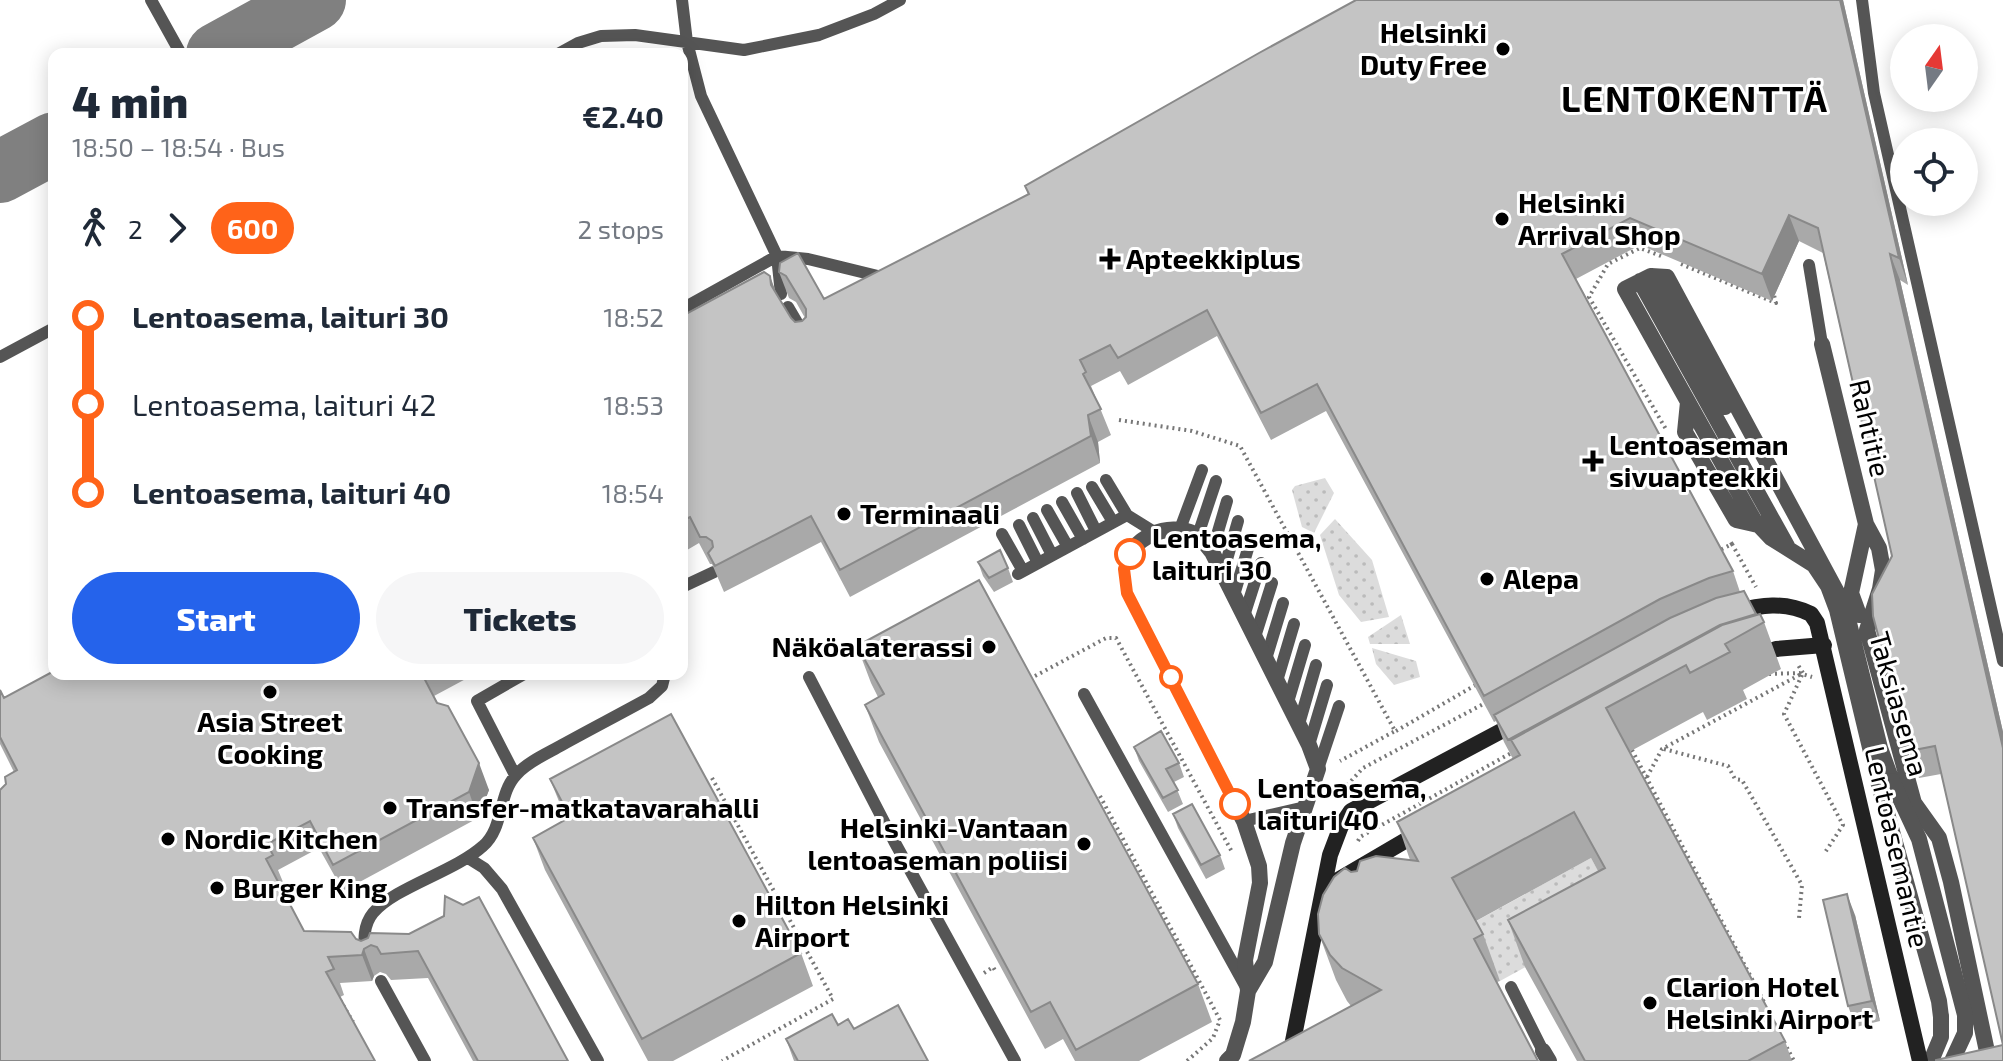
<!DOCTYPE html>
<html lang="en">
<head>
<meta charset="utf-8">
<style>
  :root { --surface:#fff; --page:#f6f6f7; --text:#1f2937; --muted:#747a83; --accent:#2563eb }
  body { margin:0; font-family:"Exo 2",sans-serif; background:var(--page); color:var(--text); height:100vh; display:flex; flex-direction:column; font-size:30px; white-space:nowrap }
  * { box-sizing:border-box; margin:0 }
  p { font-size:26px; color:var(--muted) }
  .icon { flex:none; width:44px; height:44px; fill:none; stroke:currentColor; stroke-width:2; stroke-linecap:round; stroke-linejoin:round }
  .map { position:relative; flex:1; overflow:hidden }
  .side { position:absolute; left:48px; top:48px; width:640px; height:632px; display:flex; flex-direction:column; background:var(--surface); border-radius:16px; box-shadow:0 4px 20px #0003 }
  .side>* { flex:none }
  .badge { padding:0 16px; border-radius:26px; font-size:28px; line-height:52px }
  .needle { width:52px; rotate:14deg }
  .controls { position:absolute; left:1890px; top:24px; display:grid; gap:16px }
  .controls a { display:grid; place-items:center; width:88px; height:88px; border-radius:50%; background:var(--surface); box-shadow:0 4px 20px #0003; font-size:40px }
  .map>.badge { position:absolute; translate:-50% -50%; box-shadow:0 0 0 4px #fff }
  .legs { display:flex; align-items:center; gap:12px; height:88px; padding:0 24px; font-size:26px }
  .legs p { margin-inline-start:auto }
  .overview { display:flex; align-items:center; justify-content:space-between; height:136px; padding:0 24px }
  h1 { font-size:44px; font-weight:800; line-height:60px }
  .action { display:flex; gap:16px; margin-top:auto; padding:16px 24px }
  .action a { flex:1; height:92px; border-radius:48px; background:var(--accent); color:#fff; font-size:32px; font-weight:800; line-height:92px; text-align:center }
  .action a+a { background:var(--page); color:var(--text) }
  ul { padding:0 24px; list-style:none }
  li { display:flex; align-items:center; gap:28px; height:88px; font-size:30px }
  li i { display:grid; place-items:center; width:12px; height:100%; margin:0 10px; background:currentColor }
  li i::after { content:''; width:20px; height:20px; margin:-10px; border:6px solid; border-radius:50%; background:var(--surface) }
  li p { margin-inline-start:auto }
  li:first-child i { background:linear-gradient(#0000 50%,currentColor 0) }
  li:last-child i { background:linear-gradient(currentColor 50%,#0000 0) }
  .map>svg:first-child { display:block }
  .grass { fill:url(#grass-dots) }
  .lines { fill:none; stroke-linecap:round; stroke-linejoin:round }
  .taxiway { stroke:#808080; stroke-width:62 }
  .path { stroke:#777; stroke-width:4; stroke-dasharray:2 4; stroke-linecap:butt }
  .service { stroke:#555; stroke-width:12 }
  .minor { stroke:#555; stroke-width:16 }
  .path-bridge { stroke:#777; stroke-width:4; stroke-dasharray:2 4; stroke-linecap:butt }
  .minor-bridge { stroke:#555; stroke-width:16 }
  .secondary-bridge { stroke:#222; stroke-width:16 }
  .wall { fill:#a9a9a9 }
  .shaded-wall { fill:#898989 }
  .building { fill:#c4c4c4; stroke:#898989; stroke-width:2 }
  .line-1-casing { stroke:#fff; stroke-width:18 }
  .line-1 { stroke:#ff6319; stroke-width:12 }
  .poi-dot { fill:#000; stroke:#fff; stroke-width:3 }
  .stop-1-dot { fill:#fff; stroke:#ff6319; stroke-width:4 }
  .labels { text-anchor:middle; stroke-width:6; stroke-linejoin:round; paint-order:stroke }
  .poi-label { font-size:28px; font-weight:bold; fill:#000; stroke:#fff; text-anchor:start }
  .street-label { font-size:28px; fill:#000; stroke:#fff }
  .stop-label { font-size:28px; font-weight:bold; fill:#000; stroke:#fff; text-anchor:start }
  .district-label { font-size:36px; font-weight:bold; letter-spacing:2px; fill:#000; stroke:#fff }
</style>
</head>
<body>
<div class="map">
<svg width="2003" height="1061" viewBox="0 0 2003 1061">
  <defs>
    <pattern id="grass-dots" width="8" height="8" patternUnits="userSpaceOnUse" patternTransform="scale(2)"><rect width="8" height="8" fill="#dcdcdc"/><path d="M2 2h.1M6 6h.1" fill="none" stroke="#bbb" stroke-width="1.8" stroke-linecap="round"/></pattern>
  </defs>
  <rect width="100%" height="100%" fill="#fff"/>
  <path class="grass" d="M1325 478 1334 493 1314 533 1302 527 1292 490 1295 486Z
    M1335 519 1372 560 1389 617 1361 622 1339 595 1320 535Z
    M1401 615 1410 644H1370L1368 637Z
    M1372 648 1416 661 1420 677 1394 685 1376 664Z
    M1591 858 1622 914 1500 981 1469 925Z"/>
  <g class="lines">
    <path class="taxiway" d="M217 54 315 0
      M0 172 54 143"/>
    <path class="path" d="M1661 256 1640 248 1608 264 1589 297 1667 431
      M1681 264 1776 303 1774 295
      M1119 420 1192 431 1240 446 1395 731 1340 761
      M1732 544 1756 587
      M1716 552 1732 544 1729 539
      M1802 675 1784 714 1843 825 1824 854
      M1035 676 1106 638H1116L1232 852
      M1396 731 1479 683
      M1664 749 1728 766 1735 779 1742 780 1802 885 1799 918
      M1632 750 1764 1002
      M712 778 833 999 722 1061
      M1642 780 1647 777 1662 749 1803 673 1798 665
      M1100 796 1220 1020 1213 1038 1187 1061
      M984 973 993 967 996 972
      M337 995 353 1022
      M1784 1042 1794 1061"/>
    <path class="service" d="M151 0 181 54
      M682 0 687 42 701 96 777 256 781 294
      M1862 0 1874 93 2003 661
      M558 54 578 43 601 36 635 35 744 50 819 35 874 14 900 0
      M1809 265 1822 344
      M788 307 805 336
      M682 309 777 256 808 259 886 278
      M0 357 54 328
      M1106 480 1127 515
      M1092 487 1113 522
      M1077 493 1096 531
      M1062 502 1083 539
      M1047 510 1068 547
      M1033 518 1052 555
      M1019 525 1038 563
      M1180 529 1202 470
      M1002 534 1023 571
      M1198 535 1216 481
      M1212 552 1227 501
      M1223 573 1238 521
      M1018 574 1127 515 1156 533
      M682 587 714 572
      M1234 595 1250 542
      M1244 616 1261 563
      M1255 637 1272 583
      M1266 659 1283 603
      M809 677 894 841 1015 1061
      M1277 681 1294 624
      M1084 694 1247 989
      M1288 702 1305 645
      M1299 724 1316 665
      M1309 745 1327 685
      M1318 769 1339 706
      M515 775 477 701 524 674
      M1244 821 1305 807
      M468 858 484 868 502 889 598 1061
      M368 954C362 942 364 924 373 913 395 887 454 872 483 846 504 828 498 794 516 775 527 762 548 753 562 745 591 729 620 714 649 698L662 686 665 674
      M381 981 425 1061
      M1511 987 1543 1051"/>
    <path class="minor" d="M1651 276 1725 407
      M1640 281 1787 546
      M1822 344 1866 524 1879 548 1883 570 1880 589 1867 630 1914 803 1939 838 1951 882 1989 1061
      M1688 402 1685 432 1736 520 1758 525
      M1859 615 1851 593 1866 524
      M1878 781 1837 610 1828 586 1814 565 1771 538 1754 520 1625 289 1651 276 1667 277 1845 607 1880 748 1892 781
      M1543 1051 1549 1061
      M1227 1061 1233 1055 1243 1022 1248 991 1245 960 1260 883 1259 866 1244 821 1127 593C1126 585 1124 575 1125 568 1130 537 1168 521 1195 534 1202 538 1207 546 1212 552L1309 745 1318 769 1293 843 1265 962 1248 991
      M1931 1061 1941 1037V1017"/>
    <path class="path-bridge" d="M1769 674 1799 673 1812 677
      M1339 794 1363 768 1489 701
      M1358 841 1360 837 1513 752"/>
    <path class="minor-bridge" d="M1878 781 1939 1001 1941 1017
      M1892 781 1919 839 1965 1015V1033L1952 1061"/>
    <path class="secondary-bridge" d="M1733 612C1761 605 1784 601 1811 614L1817 623 1920 1061
      M1755 656 1776 649 1824 645
      M1333 883 1420 832
      M1289 1061 1330 855 1341 826 1351 811 1520 721"/>
  </g>
  <path class="wall" d="M1843 0 1908 285 1900 280 2003 732V1061V1045L1941 774 1919 778 1909 751 1892 556 1823 253 1799 241 1772 301 1640 245 1576 279 1733 571 1740 592 1756 615 1764 622 1781 669 1743 690 1747 699 1707 720 1703 712 1629 752 1785 1041 1792 1061H1577L1525 967 1508 920 1598 871 1591 858 1476 921 1483 934 1500 981 1497 982 1351 1006 1347 1001 1336 980 1319 934 1351 872 1410 860 1397 822 1513 759 1504 742 1496 721 1494 722 1326 411 1271 440 1217 336 1128 385 1120 371 1091 386 1111 435 1098 442 1100 463 850 597 821 542 724 592 712 564H710L699 543 682 553V316L778 298 791 318 795 322 802 321 805 318 796 302 789 298 779 272 824 299 1028 194 1025 186Z
    M978 562 1008 568 1013 582 994 592 983 576Z
    M857 646 1198 984 1212 1022 1139 1061H1075L1063 1039 1045 1049 879 742 865 705 878 697 871 683Z
    M54 674H475L434 696 489 790 478 818 343 891 319 848 278 870 283 882 279 884 304 931 356 939 361 941 409 934 568 1061H473L428 978 391 980 386 974 380 972 374 976 372 981 340 983 344 995 340 997 1 790 14 772 0 744V690L4 698Z
    M1134 747 1179 763 1184 777 1174 782 1183 804 1168 812 1139 761Z
    M550 779 801 953 813 986 673 1061H648L545 870 533 838 566 819Z
    M1173 814 1220 855 1225 869 1206 879 1178 828Z
    M1855 915 1880 1021 1856 1027 1848 1006Z
    M838 1025 854 1029 928 1061H794L786 1039Z"/>
  <path class="shaded-wall" d="M1840 0H1843L1908 285 1899 258Z
    M1789 215 1799 241 1772 301 1762 274Z
    M1890 254 1900 280 2003 732V748Z
    M770 276 780 303 771 285Z
    M1088 415 1098 442 1100 463 1091 436Z
    M479 763 489 790 478 818 469 792Z
    M1847 894 1855 915 1880 1021 1872 1001Z
    M364 949 374 976 372 981 362 955Z"/>
  <path class="building" d="M1356 0H1840L1899 258 1890 254 2003 748V1061H1936V1060L2003 1045 1935 746 1909 751 1873 616 1872 594 1892 556 1818 228 1789 215 1762 274 1630 218 1562 254 1733 571 1709 578 1660 599 1484 696 1317 384 1261 413 1207 310 1118 358 1110 345 1080 360 1086 372 1083 374 1101 409 1088 415 1091 436 840 570 811 516 715 566 708 553 713 547 712 541 706 537H700L690 517 682 521V316L764 272 770 276 771 285 791 318 795 322 802 321 806 317V309L786 276 779 272 780 263 798 253 824 299 1029 194 1025 186 1259 53Z
    M1000 550 1008 568 989 578 978 562Z
    M979 580 1198 984 1076 1050 1050 1002 1031 1012 865 705 884 694 857 646Z
    M1744 591 1756 614 1720 625 1508 740 1494 715 1670 618 1716 598Z
    M1760 614 1764 622 1725 644 1730 652 1690 673 1686 665 1606 708 1785 1041 1748 1061H1585L1508 920 1605 868 1574 812 1452 878 1483 934 1474 939 1538 1061H1249L1381 990 1342 968 1330 955 1319 934 1318 914 1323 895 1334 877 1345 868 1351 872 1357 871 1360 861 1376 856 1418 861 1397 822 1520 755 1511 740 1722 625Z
    M54 671V674H422L437 703 448 706 479 763 469 792 333 865 310 821 267 844 273 855 266 859 304 931 351 932 356 939 361 941 368 938 370 933 409 934 444 916 445 896 463 905 479 897 568 1061H478L418 951 381 954 377 947 371 945 364 949 362 955 328 957 334 969 326 972 375 1061H0V790L6 784 5 777 17 770 0 737V690L4 698Z
    M671 714 801 953 642 1039 533 838 570 817 550 779Z
    M1161 731 1179 763 1166 769 1178 790 1163 798 1134 747Z
    M1192 804 1220 855 1201 865 1173 814Z
    M1847 894 1872 1001 1848 1006 1823 900Z
    M898 1005 928 1061H798L786 1039 832 1014 838 1025 848 1019 854 1029Z"/>
  <g class="lines">
    <defs>
      <path id="line-1" d="M1130 554 1124 569 1127 593 1235 804"/>
    </defs>
    <use href="#line-1" class="line-1-casing"/>
    <use href="#line-1" class="line-1"/>
  </g>
  <g class="poi-dot">
    <circle cx="1503" cy="49" r="8"/>
    <circle cx="1502" cy="219" r="8"/>
    <path d="M1106 247h8v8h8v8h-8v8h-8v-8h-8v-8h8z"/>
    <path d="M1589 449h8v8h8v8h-8v8h-8v-8h-8v-8h8z"/>
    <circle cx="844" cy="514" r="8"/>
    <circle cx="1487" cy="579" r="8"/>
    <circle cx="989" cy="647" r="8"/>
    <circle cx="270" cy="692" r="8"/>
    <circle cx="390" cy="808" r="8"/>
    <circle cx="168" cy="839" r="8"/>
    <circle cx="1084" cy="844" r="8"/>
    <circle cx="217" cy="888" r="8"/>
    <circle cx="739" cy="921" r="8"/>
    <circle cx="1650" cy="1003" r="8"/>
  </g>
  <g class="stop-1-dot">
    <circle cx="1130" cy="554" r="14"/>
    <circle cx="1171" cy="677" r="10"/>
    <circle cx="1235" cy="804" r="14"/>
  </g>
  <g class="labels">
    <g class="poi-label">
      <text x="1487" y="43" text-anchor="end">Helsinki<tspan x="1487" dy="32">Duty Free</tspan></text>
      <text x="1518" y="213">Helsinki<tspan x="1518" dy="32">Arrival Shop</tspan></text>
      <text x="1126" y="269">Apteekkiplus</text>
      <text x="1609" y="455">Lentoaseman<tspan x="1609" dy="32">sivuapteekki</tspan></text>
      <text x="860" y="524">Terminaali</text>
      <text x="1503" y="589">Alepa</text>
      <text x="973" y="657" text-anchor="end">Näköalaterassi</text>
      <text x="270" y="732" text-anchor="middle">Asia Street<tspan x="270" dy="32">Cooking</tspan></text>
      <text x="406" y="818">Transfer-matkatavarahalli</text>
      <text x="1068" y="838" text-anchor="end">Helsinki-Vantaan<tspan x="1068" dy="32">lentoaseman poliisi</tspan></text>
      <text x="184" y="849">Nordic Kitchen</text>
      <text x="233" y="898">Burger King</text>
      <text x="755" y="915">Hilton Helsinki<tspan x="755" dy="32">Airport</tspan></text>
      <text x="1666" y="997">Clarion Hotel<tspan x="1666" dy="32">Helsinki Airport</tspan></text>
    </g>
    <g class="street-label">
      <text transform="translate(1870 428) rotate(77)" y="10">Rahtitie</text>
      <text transform="translate(1899 704) rotate(74)" y="10">Taksiasema</text>
      <text transform="translate(1897 847) rotate(77)" y="10">Lentoasemantie</text>
    </g>
    <g class="stop-label">
      <text x="1152" y="548">Lentoasema,<tspan x="1152" dy="32">laituri 30</tspan></text>
      <text x="1257" y="798">Lentoasema,<tspan x="1257" dy="32">laituri 40</tspan></text>
    </g>
    <g class="district-label">
      <text x="1695" y="112">LENTOKENTTÄ</text>
    </g>
  </g>
</svg>
<div class="controls">
<a><svg class="needle" viewBox="-14 -14 28 28"><path d="M0-13l5 13h-10z" fill="#e53935"/><path d="M0 13l5-13h-10z" fill="#747a83"/></svg></a>
<a><svg class="icon" aria-label="locate" viewBox="0 0 24 24"><circle cx="12" cy="12" r="6"/><path d="M12 2v4M12 18v4M2 12h4M18 12h4"/></svg></a>
</div>
<section class="side">
<div class="overview"><div><h1>4 min</h1><p>18:50 – 18:54 · Bus</p></div><b>€2.40</b></div>
<div class="legs"><svg class="icon" aria-label="walk" viewBox="0 0 24 24"><circle cx="13" cy="4" r="2"/><path d="M13 8l-2 6 4 7M11 14l-3 7M7 12l3-4h3l4 4"/></svg>2<svg class="icon" aria-label="forward" viewBox="0 0 24 24"><path d="M9 5l7 7-7 7"/></svg><b class="badge" style="background:#ff6319;color:#fff">600</b><p>2 stops</p></div>
<ul>
<li><i style="color:#ff6319"></i><b>Lentoasema, laituri 30</b><p>18:52</p></li>
<li><i style="color:#ff6319"></i><span>Lentoasema, laituri 42</span><p>18:53</p></li>
<li><i style="color:#ff6319"></i><b>Lentoasema, laituri 40</b><p>18:54</p></li>
</ul>
<div class="action"><a>Start</a><a>Tickets</a></div>
</section>
</div>
</body>
</html>
